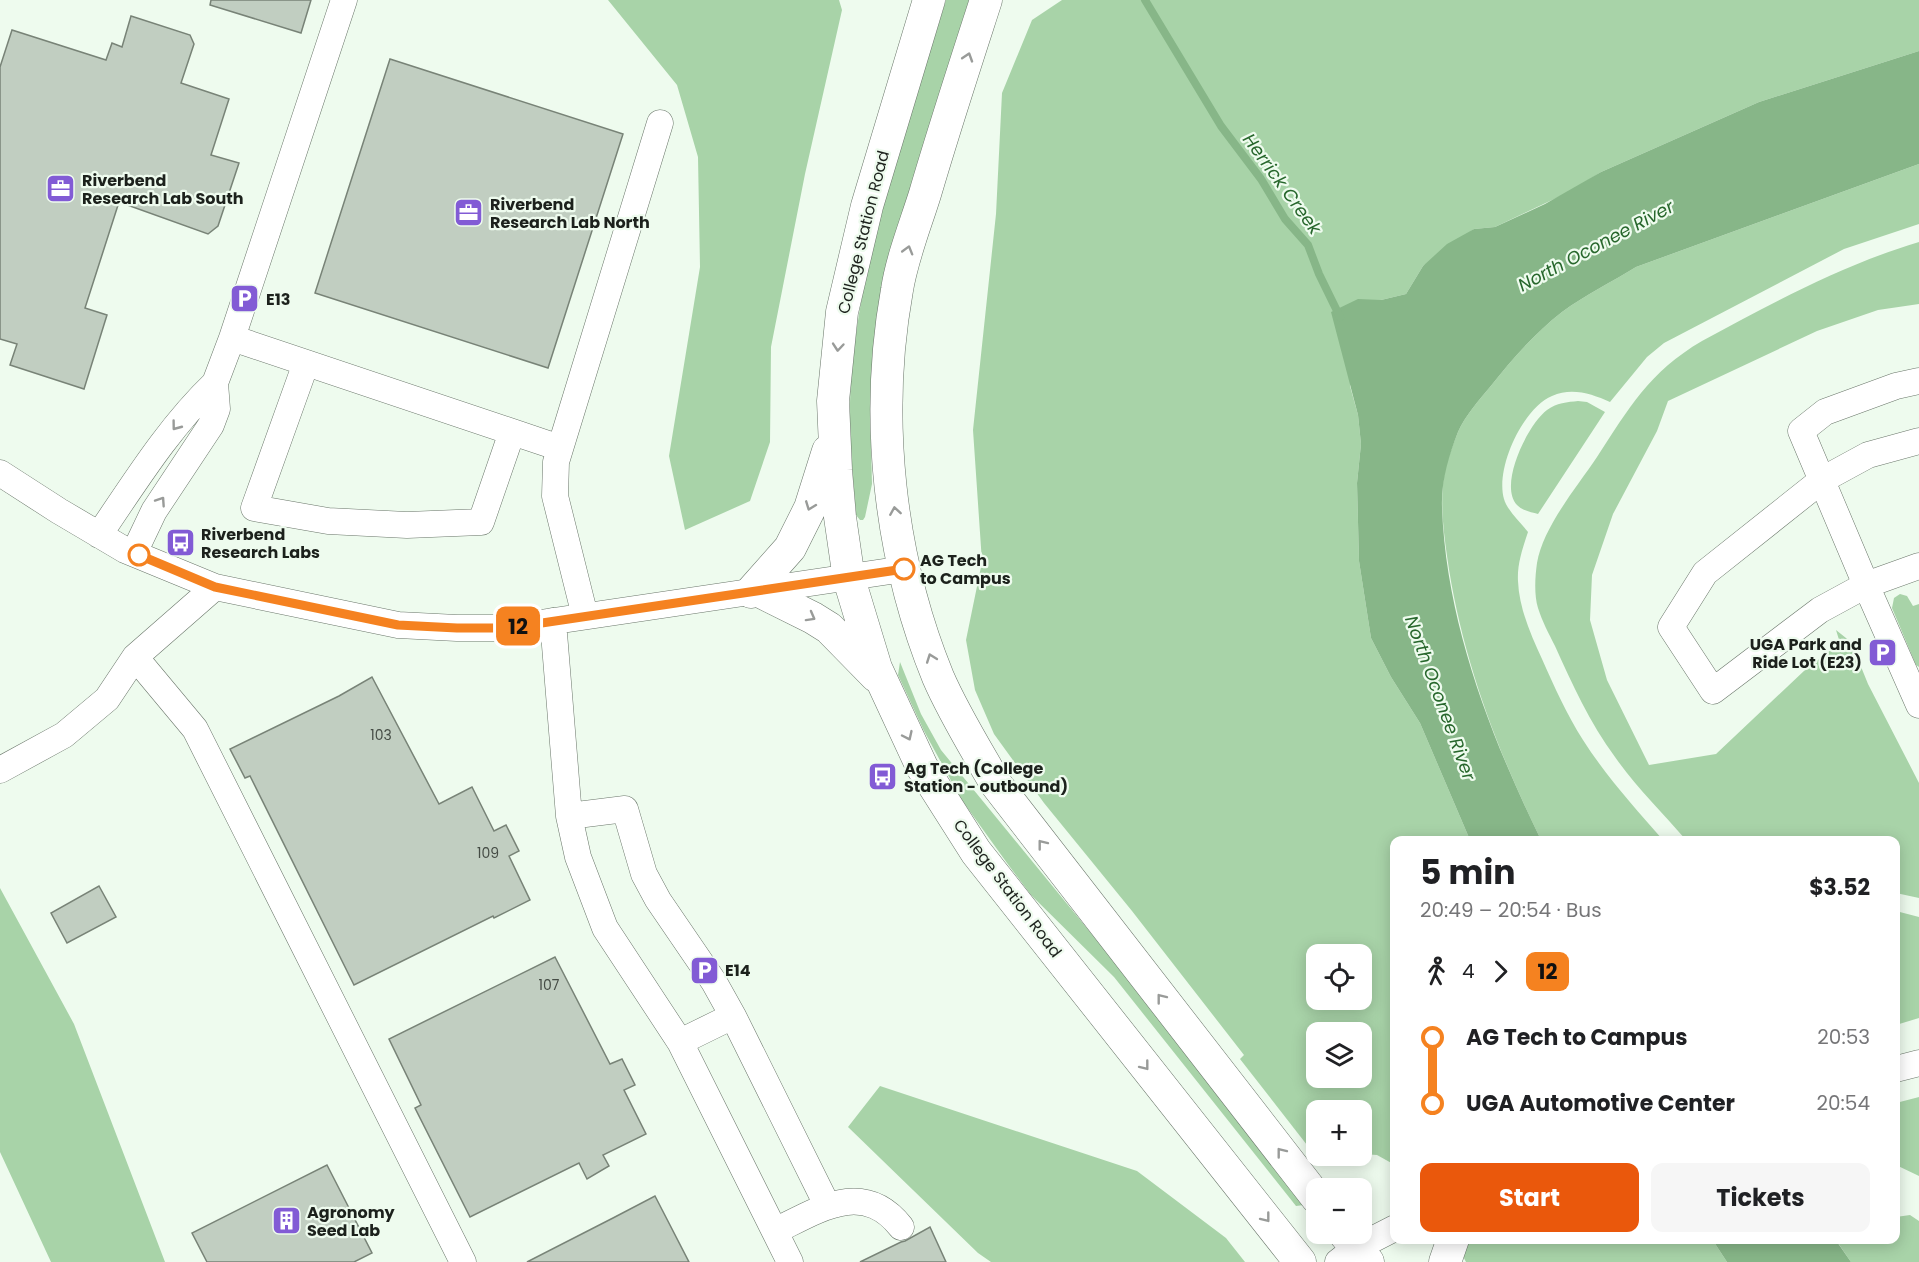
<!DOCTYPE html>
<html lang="en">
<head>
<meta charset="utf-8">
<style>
  :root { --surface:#fff; --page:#f6f6f6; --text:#202124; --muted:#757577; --accent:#ea580c }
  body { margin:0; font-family:Poppins,sans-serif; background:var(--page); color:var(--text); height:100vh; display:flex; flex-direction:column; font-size:22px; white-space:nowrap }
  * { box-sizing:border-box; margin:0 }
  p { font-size:20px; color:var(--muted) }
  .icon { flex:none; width:33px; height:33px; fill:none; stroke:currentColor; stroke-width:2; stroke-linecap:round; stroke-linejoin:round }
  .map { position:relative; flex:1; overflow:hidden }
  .sheet { position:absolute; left:1390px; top:836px; width:510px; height:408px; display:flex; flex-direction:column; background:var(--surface); border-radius:12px; box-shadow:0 3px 15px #0003 }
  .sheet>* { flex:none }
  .badge { padding:0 12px; border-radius:9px; font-size:21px; line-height:39px }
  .controls { position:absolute; left:1306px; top:944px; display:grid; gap:12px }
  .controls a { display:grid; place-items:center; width:66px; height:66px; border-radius:12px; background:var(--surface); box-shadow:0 3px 15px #0003; font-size:30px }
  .map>.badge { position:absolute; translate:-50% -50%; box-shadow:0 0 0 3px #fff }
  .legs { display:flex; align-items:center; gap:9px; height:66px; padding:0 30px; font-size:20px }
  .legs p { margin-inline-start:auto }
  .overview { display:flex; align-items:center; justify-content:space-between; height:102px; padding:0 30px }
  h1 { font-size:33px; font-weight:700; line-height:45px }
  .button { display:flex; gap:12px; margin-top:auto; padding:12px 30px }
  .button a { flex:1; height:69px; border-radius:12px; background:var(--accent); color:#fff; font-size:24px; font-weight:700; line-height:69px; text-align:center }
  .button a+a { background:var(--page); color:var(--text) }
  ul { padding:0 30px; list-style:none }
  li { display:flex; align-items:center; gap:21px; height:66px; font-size:22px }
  li i { display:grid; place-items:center; width:9px; height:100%; margin:0 8px; background:currentColor }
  li i::after { content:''; width:15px; height:15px; margin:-8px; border:4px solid; border-radius:50%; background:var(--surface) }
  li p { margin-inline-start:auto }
  li:first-child i { background:linear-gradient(#0000 50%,currentColor 0) }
  li:last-child i { background:linear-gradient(currentColor 50%,#0000 0) }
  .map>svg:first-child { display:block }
  .green { fill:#a8d3a8; fill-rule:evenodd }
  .water { fill:#87b688 }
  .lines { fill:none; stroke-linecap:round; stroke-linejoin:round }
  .stream { stroke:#87b688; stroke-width:8 }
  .building { fill:#c1cec1; stroke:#788377; stroke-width:1.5 }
  .minor-casing { stroke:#6a766a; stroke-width:27 }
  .major-casing { stroke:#6a766a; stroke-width:33 }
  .minor { stroke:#fff; stroke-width:26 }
  .major { stroke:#fff; stroke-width:32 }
  .oneway { stroke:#999b99 }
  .line-1-casing { stroke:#fff; stroke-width:14 }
  .line-1 { stroke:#f58220; stroke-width:9 }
  .stop-1-dot { fill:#fff; stroke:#f58220; stroke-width:3 }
  .labels { text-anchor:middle; stroke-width:4.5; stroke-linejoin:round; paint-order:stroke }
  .number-label { font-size:14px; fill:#454c45 }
  .poi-label { font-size:16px; font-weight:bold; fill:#1c211c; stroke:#eefbee; text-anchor:start }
  .street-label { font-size:16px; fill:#1c211c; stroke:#eefbee }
  .stop-label { font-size:16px; font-weight:bold; fill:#1c211c; stroke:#eefbee; text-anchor:start }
  .water-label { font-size:18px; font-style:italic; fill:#27672c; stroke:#eefbee }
</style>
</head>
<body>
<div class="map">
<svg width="1919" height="1262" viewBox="0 0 1919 1262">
  <rect width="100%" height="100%" fill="#eefbee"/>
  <path class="green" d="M608 0H839L842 10 805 174 771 347 770 442 750 501 685 530 669 456 700 267 698 157 677 85Z
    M946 0H969L901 218 873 368 870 410 872 484 865 517 863 520H860L856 515C852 467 847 418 852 370 863 243 909 121 946 0Z
    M1062 0H1919V51L1759 102 1601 172 1569 192 1495 227 1474 229 1423 266 1406 294 1381 300H1358L1350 386 1358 415 1361 444 1357 483 1359 561 1371 638 1391 677 1420 723 1470 840H1395V1165L1377 1155 1362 1154V1110H1317V1155H1349L1326 1165 1324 1162 1321 1163 1240 1059 1244 1055 1132 911 1044 803 994 734 975 690 966 640 982 562 973 430 996 214 1002 93 1032 20ZM1317 954H1362V999H1317ZM1317 1032H1362V1077H1317Z
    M1919 164V224L1844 249 1664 343 1647 357 1610 402C1592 394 1572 387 1552 396 1523 408 1495 468 1504 499 1507 510 1521 523 1528 532 1523 547 1517 564 1518 581 1519 608 1531 635 1542 659 1554 686 1567 715 1583 740 1606 776 1635 808 1663 840H1541C1497 750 1461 656 1447 556 1443 527 1439 495 1446 466 1449 455 1454 442 1458 432 1465 416 1479 400 1490 387 1511 360 1535 333 1562 312 1585 295 1612 282 1636 267Z
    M1919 242V304L1878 310 1817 331 1668 401 1657 431 1613 514 1592 575 1590 620 1607 680 1649 765 1716 754 1805 670 1840 643 1836 630 1851 642 1868 684 1919 783V898L1896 893V840H1686C1662 812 1636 787 1615 757 1590 723 1572 684 1555 646 1549 634 1542 621 1538 608 1534 595 1535 577 1537 563 1543 527 1577 487 1597 457 1629 408 1649 372 1702 341 1773 303 1842 265 1919 242Z
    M1578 401 1587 402 1605 412 1538 514C1531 512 1523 511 1517 505 1498 485 1528 424 1547 410 1556 403 1568 402 1578 401Z
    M1900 594 1907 596 1913 606 1919 604V667L1916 665 1892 608 1894 598Z
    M900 662 921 714 941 750 1113 960 1304 1205 1296 1206 1114 977 1031 895 1007 863 961 799 924 731 898 675Z
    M0 888 74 1024 165 1262H51L0 1152Z
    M1896 911 1919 917V1018L1896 1025Z
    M880 1086 1137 1171 1226 1238 1245 1262H991L978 1253 848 1127Z
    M1919 1097V1176L1896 1165V1103Z
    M1910 1215 1919 1221V1262H1851L1836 1240 1896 1239V1217Z
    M1466 1239H1712L1727 1262H1466L1461 1252Z"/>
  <path class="water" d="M1919 51V164L1636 267C1612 282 1585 295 1562 312 1535 333 1511 360 1490 387 1479 400 1465 416 1458 432 1449 455 1441 481 1442 507 1446 623 1491 737 1541 840H1470L1420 723 1391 677 1371 638 1359 561 1357 483 1361 444 1358 415 1331 312 1358 299 1381 300 1406 294 1423 266 1447 244 1474 229 1495 227 1545 204 1601 172 1759 102Z
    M1712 1239H1835L1851 1262H1727Z"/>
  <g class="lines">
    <path class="stream" d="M1145 0 1221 126 1261 179 1285 219 1308 245 1319 274 1340 317"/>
  </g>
  <path class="building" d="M211 0H311L301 33 210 5Z
    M131 16 190 35 194 44 181 83 229 99 211 155 239 163 218 226 208 234 119 202 85 308 107 315 84 389 10 365 17 344 0 339V67L12 30 106 60 112 43 122 47Z
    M390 59 623 134 548 368 315 293Z
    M372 677 439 804 472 787 494 831 506 825 519 851 509 856 530 900 494 918 493 916 354 985 250 776 245 778 230 749 339 696Z
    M99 886 116 917 67 943 51 913Z
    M555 957 610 1064 622 1059 635 1085 624 1090 646 1134 603 1155 609 1166 587 1179 579 1163 470 1217 415 1108 421 1105 389 1039Z
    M327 1165 372 1253 354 1262H207L192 1233Z
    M655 1196 689 1262H527L613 1218Z
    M930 1227 946 1262H860L901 1242 905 1241Z"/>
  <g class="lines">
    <defs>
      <path id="minor" d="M232 338 560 448
        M306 363 254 508 328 521 407 525 481 522 512 432
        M1919 381 1896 386 1825 412 1801 431 1866 585 1820 610 1713 691 1671 627 1705 573 1822 480 1868 455 1919 441
        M0 473 59 511 125 550 215 587 398 625 457 628H508L904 569
        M99 535C135 482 169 427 215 383
        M134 553 154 511 211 425 217 409 215 383 232 338 344 0
        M1919 566 1866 585 1919 705
        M585 616 555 496 556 462 660 123
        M553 621 569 816 578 857 605 928 680 1042 790 1262
        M135 657 195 729 463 1262
        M0 770 64 735 107 699 135 657 215 587
        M569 816 625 809 644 874 658 900 714 982 733 1016 827 1205
        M680 1042 733 1016
        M1896 1069 1919 1063
        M775 1231C818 1210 863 1179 901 1227
        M1338 1262 1356 1248 1395 1228"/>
      <path id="major" d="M929 0 867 206 842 312 833 401 836 470 840 517 849 579 876 668 883 683 922 767 976 852 1300 1262
        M986 0C965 65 944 129 925 194 915 226 902 258 897 290 874 417 889 557 938 677 954 714 976 749 996 784L1317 1198
        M759 591 813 618 829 628 876 676
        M751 592 790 548 810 508 828 451
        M1344 1233 1368 1262
        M1445 1262 1453 1239"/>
    </defs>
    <use href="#minor" class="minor-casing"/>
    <use href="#major" class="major-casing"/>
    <use href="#minor" class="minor"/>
    <use href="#major" class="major"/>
  </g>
  <defs><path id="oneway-chevron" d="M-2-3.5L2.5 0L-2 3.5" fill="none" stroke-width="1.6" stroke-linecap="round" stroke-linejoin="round" transform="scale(1.5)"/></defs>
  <g class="oneway">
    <use href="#oneway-chevron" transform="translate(968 57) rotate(-72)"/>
    <use href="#oneway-chevron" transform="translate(908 250) rotate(-74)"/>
    <use href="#oneway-chevron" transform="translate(838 347) rotate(95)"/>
    <use href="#oneway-chevron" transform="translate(176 426) rotate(127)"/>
    <use href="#oneway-chevron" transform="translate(161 501) rotate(-56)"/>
    <use href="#oneway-chevron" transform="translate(810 506) rotate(111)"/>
    <use href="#oneway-chevron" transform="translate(895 511) rotate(-99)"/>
    <use href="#oneway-chevron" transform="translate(811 617) rotate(29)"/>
    <use href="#oneway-chevron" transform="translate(931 658) rotate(-110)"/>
    <use href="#oneway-chevron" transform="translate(908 736) rotate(65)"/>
    <use href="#oneway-chevron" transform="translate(1042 844) rotate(-128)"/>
    <use href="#oneway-chevron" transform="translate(1161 998) rotate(-128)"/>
    <use href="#oneway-chevron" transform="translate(1145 1066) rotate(52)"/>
    <use href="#oneway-chevron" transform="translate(1281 1152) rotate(-128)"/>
    <use href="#oneway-chevron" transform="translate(1266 1218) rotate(52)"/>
  </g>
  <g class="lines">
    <defs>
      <path id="line-1" d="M139 555 215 587 398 625 457 628H508L904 569"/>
    </defs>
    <use href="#line-1" class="line-1-casing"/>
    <use href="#line-1" class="line-1"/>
  </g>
  <defs>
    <symbol id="office-square" viewBox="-11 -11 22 22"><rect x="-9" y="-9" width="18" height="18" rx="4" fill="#825bd5" stroke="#eefbee"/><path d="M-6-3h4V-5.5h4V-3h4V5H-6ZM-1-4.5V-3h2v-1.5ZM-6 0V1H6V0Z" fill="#fff"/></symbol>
    <symbol id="parking-square" viewBox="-11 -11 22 22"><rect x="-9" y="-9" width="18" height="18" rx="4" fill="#825bd5" stroke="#eefbee"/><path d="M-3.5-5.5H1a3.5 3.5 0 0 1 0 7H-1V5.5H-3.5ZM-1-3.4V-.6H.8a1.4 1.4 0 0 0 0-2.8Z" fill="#fff"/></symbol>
    <symbol id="bus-square" viewBox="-11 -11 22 22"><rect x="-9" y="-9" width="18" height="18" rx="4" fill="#825bd5" stroke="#eefbee"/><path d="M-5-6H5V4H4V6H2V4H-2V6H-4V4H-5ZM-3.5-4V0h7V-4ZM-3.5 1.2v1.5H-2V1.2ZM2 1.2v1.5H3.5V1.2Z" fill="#fff"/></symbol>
    <symbol id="building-square" viewBox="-11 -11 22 22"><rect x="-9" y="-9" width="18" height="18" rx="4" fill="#825bd5" stroke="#eefbee"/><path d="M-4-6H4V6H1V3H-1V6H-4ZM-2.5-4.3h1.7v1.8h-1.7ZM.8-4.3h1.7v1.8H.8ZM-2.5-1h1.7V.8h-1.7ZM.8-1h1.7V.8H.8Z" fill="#fff"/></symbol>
  </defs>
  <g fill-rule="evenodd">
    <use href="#office-square" x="44" y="172" width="33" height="33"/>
    <use href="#office-square" x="452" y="196" width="33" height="33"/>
    <use href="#parking-square" x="228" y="282" width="33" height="33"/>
    <use href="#bus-square" x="164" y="526" width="33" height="33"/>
    <use href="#parking-square" x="1866" y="636" width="33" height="33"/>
    <use href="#bus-square" x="866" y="760" width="33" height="33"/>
    <use href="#parking-square" x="688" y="954" width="33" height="33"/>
    <use href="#building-square" x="270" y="1204" width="33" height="33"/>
  </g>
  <g class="stop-1-dot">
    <circle cx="139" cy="555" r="10"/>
    <circle cx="904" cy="569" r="10"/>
  </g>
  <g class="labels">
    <g class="number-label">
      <text x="381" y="740">103</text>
      <text x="488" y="858">109</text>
      <text x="549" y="990">107</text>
    </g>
    <g class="poi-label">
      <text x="82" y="186">Riverbend<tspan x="82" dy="18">Research Lab South</tspan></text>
      <text x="490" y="210">Riverbend<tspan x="490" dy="18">Research Lab North</tspan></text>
      <text x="266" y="305">E13</text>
      <text x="201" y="540">Riverbend<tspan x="201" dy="18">Research Labs</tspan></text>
      <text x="1862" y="650" text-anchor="end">UGA Park and<tspan x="1862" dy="18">Ride Lot (E23)</tspan></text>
      <text x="904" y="774">Ag Tech (College<tspan x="904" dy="18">Station - outbound)</tspan></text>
      <text x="725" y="976">E14</text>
      <text x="307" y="1218">Agronomy<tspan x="307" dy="18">Seed Lab</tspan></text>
    </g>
    <g class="street-label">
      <text transform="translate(863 232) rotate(-76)" y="6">College Station Road</text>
      <text transform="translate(1008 888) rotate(53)" y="6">College Station Road</text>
    </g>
    <g class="stop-label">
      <text x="920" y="566">AG Tech<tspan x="920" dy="18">to Campus</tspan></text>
    </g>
    <g class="water-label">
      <text transform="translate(1282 184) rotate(54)" y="6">Herrick Creek</text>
      <text transform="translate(1596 246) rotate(-28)" y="6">North Oconee River</text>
      <text transform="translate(1440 698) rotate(70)" y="6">North Oconee River</text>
    </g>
  </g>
</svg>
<div class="controls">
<a><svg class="icon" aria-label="locate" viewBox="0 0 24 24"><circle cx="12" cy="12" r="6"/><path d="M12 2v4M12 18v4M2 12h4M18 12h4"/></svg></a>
<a><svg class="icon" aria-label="layers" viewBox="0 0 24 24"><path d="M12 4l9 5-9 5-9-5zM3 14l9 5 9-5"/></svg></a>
<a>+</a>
<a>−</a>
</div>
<b class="badge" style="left:518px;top:626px;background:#f58220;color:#111">12</b>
<section class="sheet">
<div class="overview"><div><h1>5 min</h1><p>20:49 – 20:54 · Bus</p></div><b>$3.52</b></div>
<div class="legs"><svg class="icon" aria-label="walk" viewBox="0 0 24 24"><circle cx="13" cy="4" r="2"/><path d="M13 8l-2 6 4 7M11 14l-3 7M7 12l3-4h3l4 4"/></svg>4<svg class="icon" aria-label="forward" viewBox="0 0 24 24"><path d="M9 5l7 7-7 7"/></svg><b class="badge" style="background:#f58220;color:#111">12</b></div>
<ul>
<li><i style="color:#f58220"></i><b>AG Tech to Campus</b><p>20:53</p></li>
<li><i style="color:#f58220"></i><b>UGA Automotive Center</b><p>20:54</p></li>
</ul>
<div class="button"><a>Start</a><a>Tickets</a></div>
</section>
</div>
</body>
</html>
